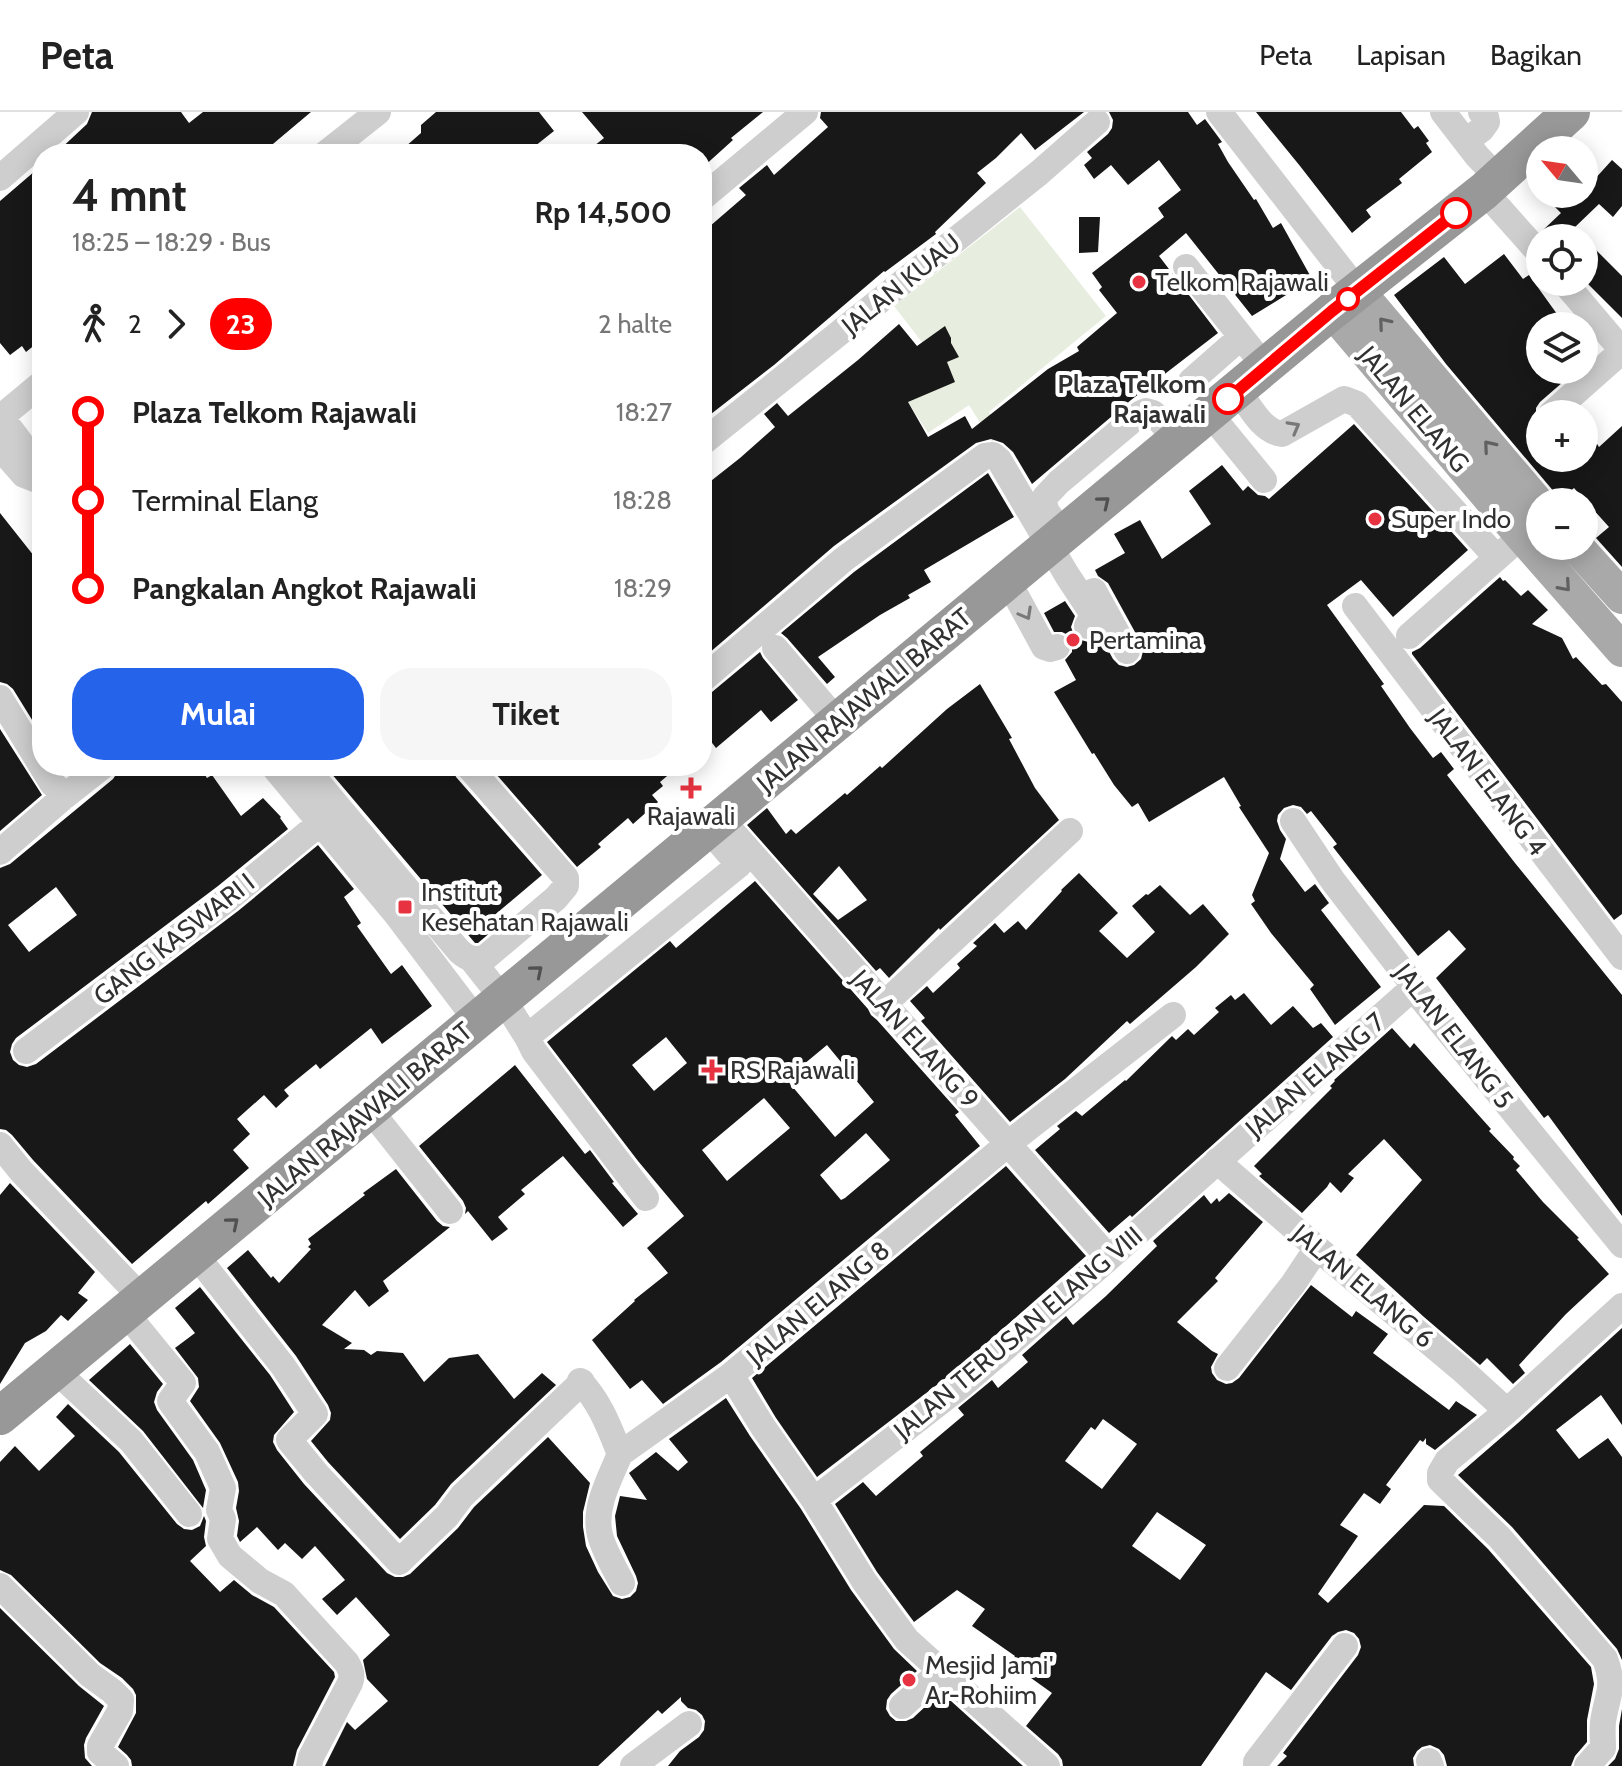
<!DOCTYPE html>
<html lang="id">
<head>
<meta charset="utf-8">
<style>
  :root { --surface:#fff; --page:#f6f6f6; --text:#222; --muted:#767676; --line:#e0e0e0; --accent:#2563eb }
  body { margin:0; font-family:Cabin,sans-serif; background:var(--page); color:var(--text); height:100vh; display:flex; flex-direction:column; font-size:30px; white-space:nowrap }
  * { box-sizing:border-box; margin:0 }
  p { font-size:26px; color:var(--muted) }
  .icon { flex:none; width:44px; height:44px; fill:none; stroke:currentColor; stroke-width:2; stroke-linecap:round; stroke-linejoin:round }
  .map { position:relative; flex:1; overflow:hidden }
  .details { position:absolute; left:32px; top:32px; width:680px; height:632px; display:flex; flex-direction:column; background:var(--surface); border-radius:32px; box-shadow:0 4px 20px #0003 }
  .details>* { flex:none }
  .badge { padding:0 16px; border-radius:26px; font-size:28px; line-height:52px }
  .needle { width:52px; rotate:299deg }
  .fabs { position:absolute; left:1526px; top:24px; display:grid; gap:16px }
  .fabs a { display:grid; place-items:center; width:72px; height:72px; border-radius:50%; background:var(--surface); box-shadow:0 4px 20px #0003; font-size:40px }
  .map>.badge { position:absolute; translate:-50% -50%; box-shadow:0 0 0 4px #fff }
  .legs { display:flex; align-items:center; gap:12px; height:88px; padding:0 40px; font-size:26px }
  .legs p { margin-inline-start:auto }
  .overview { display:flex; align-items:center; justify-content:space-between; height:136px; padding:0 40px }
  h1 { font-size:44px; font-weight:800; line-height:60px }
  .button { display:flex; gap:16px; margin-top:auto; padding:16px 40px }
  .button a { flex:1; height:92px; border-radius:32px; background:var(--accent); color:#fff; font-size:32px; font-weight:800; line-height:92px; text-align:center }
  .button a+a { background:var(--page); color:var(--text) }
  ul { padding:0 40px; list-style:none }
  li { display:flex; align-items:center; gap:28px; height:88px; font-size:30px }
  li i { display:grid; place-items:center; width:12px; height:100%; margin:0 10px; background:currentColor }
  li i::after { content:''; width:20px; height:20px; margin:-10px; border:6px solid; border-radius:50%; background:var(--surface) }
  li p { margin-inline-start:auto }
  li:first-child i { background:linear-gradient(#0000 50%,currentColor 0) }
  li:last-child i { background:linear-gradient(currentColor 50%,#0000 0) }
  header { display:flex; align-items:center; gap:48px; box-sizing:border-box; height:112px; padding:0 40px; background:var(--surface); border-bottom:2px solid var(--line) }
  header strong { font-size:38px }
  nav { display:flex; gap:44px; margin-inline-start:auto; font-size:28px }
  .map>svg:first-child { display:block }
  .green { fill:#e7eedf }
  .building { fill:#181818; fill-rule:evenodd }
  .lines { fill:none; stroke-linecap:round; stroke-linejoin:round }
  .minor { stroke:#cecece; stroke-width:26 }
  .major { stroke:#a9a9a9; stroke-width:34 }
  .highway { stroke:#989898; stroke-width:38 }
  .oneway { stroke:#616161 }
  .oneway2 { stroke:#787878 }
  .oneway3 { stroke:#505050 }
  .line-1-casing { stroke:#fff; stroke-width:18 }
  .line-1 { stroke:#f00; stroke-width:12 }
  .stop-1-dot { fill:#fff; stroke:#f00; stroke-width:4 }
  .poi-dot { fill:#e73341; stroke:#fff; stroke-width:3 }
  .labels { text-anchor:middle; stroke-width:8; stroke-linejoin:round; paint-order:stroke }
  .poi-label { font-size:26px; fill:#313131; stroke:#fff; text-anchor:start }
  .street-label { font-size:26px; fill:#313131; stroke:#fff }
  .stop-label { font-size:26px; font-weight:bold; fill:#313131; stroke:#fff; text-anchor:end }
</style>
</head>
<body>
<header>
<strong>Peta</strong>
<nav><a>Peta</a><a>Lapisan</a><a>Bagikan</a></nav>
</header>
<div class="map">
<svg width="1622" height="1654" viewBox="0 0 1622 1654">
  <rect width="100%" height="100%" fill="#fff"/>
  <path class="green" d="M1020 95 1106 204 989 300 1001 323 992 330 969 293 928 321 895 270 931 242 894 194Z"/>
  <path class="building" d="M92 0H181L189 11 203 0H311L261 42H55L87 12Z
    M436 0H539L554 19 525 42H397L421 21V13Z
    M582 0H763L731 26 733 28 702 56V42H584L604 26Z
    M821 0H1084L1035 38 1021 21 996 46 977 61 986 71 935 120 936 122 885 160 884 159 774 253 702 309V121L746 83 739 76 767 53 774 63 828 15 820 6Z
    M1109 0H1188L1197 13 1205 7 1222 30 1218 32 1228 50 1254 88 1256 87 1273 116 1281 111 1312 167 1252 204 1186 121 1159 144 1218 221 1131 288 1032 372 1013 340 1003 331 991 327 976 331 834 434 702 547V376L740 346 775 315 764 302 777 291 788 304 858 248 899 212 917 234 945 214 951 226V231L959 245 947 250 955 270 908 290 928 325 965 304 972 317 1048 257 1079 239 1077 235 1117 201 1099 178 1102 175 1092 161 1164 105 1158 96 1181 78 1159 48 1128 73 1111 53 1094 67 1084 53 1092 46 1087 40 1108 22 1112 16 1113 8Z
    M1256 0H1401L1414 17 1418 14 1429 29 1426 31 1432 40 1399 67 1402 71 1366 98 1371 105 1352 121 1300 54Z
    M1612 48 1622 57V94L1613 105 1599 92 1574 116 1622 164V206L1584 168V126H1547L1541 120 1561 101 1555 95 1568 82H1584V61L1593 69Z
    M42 53V159L32 168 42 181V227L26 240 22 234 10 243 0 231V89Z
    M1079 105H1100L1098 140 1079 141Z
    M1504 142 1523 167 1529 163 1557 202 1540 214V258H1567L1571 263 1540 290 1536 296V306L1540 313V346H1584V312L1599 335 1622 314V455L1596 426 1609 415 1574 376 1559 389 1555 381 1446 252 1394 183 1444 145 1465 172Z
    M1354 312 1468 438 1393 505 1361 468 1327 493 1384 572 1381 574 1410 616 1433 646 1441 640 1454 657 1447 663 1515 751 1622 883V1104L1548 1003 1544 1006 1436 866 1466 837 1449 818 1418 844 1333 735 1337 732 1311 699 1307 702 1301 695 1293 693 1284 696 1278 703 1277 709 1280 718 1286 727 1280 747 1305 780 1315 772 1329 791 1321 798 1381 875 1335 913 1310 877 1314 873 1271 821 1251 792 1255 789 1252 783 1269 741 1239 695 1241 694 1224 665 1149 710 1138 691 1132 695 1114 673 1094 641 1092 642 1054 580 1076 568 1065 548 1072 540V530L1068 523 1062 520H1054L1044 501 1065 489 1075 504 1071 515 1074 523 1078 527 1088 530 1094 528 1100 523 1113 547 1119 553 1127 555 1134 553 1141 547 1143 539 1141 531 1108 471 1098 464 1095 458 1125 441 1114 422 1140 408 1162 447 1211 412 1189 379 1222 353 1243 379 1248 374 1258 383 1265 384 1269 387Z
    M988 361 1014 405 924 458 931 470 908 483 910 486 880 503 818 545 835 565 827 572 787 526 781 521 854 460Z
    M0 401 34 444 42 437V624L13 577 7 572 0 570Z
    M1500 465 1503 469 1505 468 1521 484 1528 478 1548 498 1532 512 1562 526 1573 547 1576 545 1602 573 1606 572 1622 590V802L1614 808 1412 542V540L1420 536Z
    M760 540 763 546 798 588 771 610 761 598 716 636 702 618V584L712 580Z
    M980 572 1012 626 1009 627 1035 676 1059 708 940 818 939 816 889 866 880 856 876 859 747 713 767 696 786 722 791 717 796 722 845 681 847 683 880 654 882 656 947 597ZM839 754 867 788 838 808 813 782Z
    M0 617 42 683 0 719Z
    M119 654H199L207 666 212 663 241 704 263 686 281 705 280 706 288 717 218 774 16 926 12 932 10 940 13 948 19 953 27 955 36 952 238 799 318 733 354 777 344 785 361 811 357 814 391 862 402 853 432 894 382 932 371 916 320 957 316 952 284 978 289 984 276 996 264 983 237 1007 250 1022 233 1038 249 1056 208 1092 206 1089 132 1152 33 1048 12 1023 6 1018 0 1017V756L10 752 113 667 117 661ZM56 775 77 803 29 840 8 813Z
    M325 654H452L456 665 542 763 491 806 498 814 478 831H475Z
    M489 654H679L660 670 663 674 652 683 658 690 633 712 628 706 598 732 601 735 577 755Z
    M1079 761 1118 801 1099 819 1127 846 1155 820 1132 794 1146 782 1148 783 1160 773 1190 803 1203 792 1229 822 1196 855 1130 912 1127 909 1065 967 1010 1010 921 909 925 906 910 889 927 874 933 881 960 856 957 852 977 834 973 831 995 811 1004 821 1018 809 1026 818 1062 779 1061 778Z
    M755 769 868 897 871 903 877 908 959 1000 955 1003 980 1034 721 1250 663 1292 642 1268 630 1277 592 1228 635 1189 634 1188 668 1161 647 1136 684 1104 638 1049 547 930 670 829 676 836ZM666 925 687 951 654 979 632 953ZM827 933 874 990 835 1025 786 967ZM764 986 790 1016 727 1069 702 1038ZM866 1021 890 1048 845 1086 841 1088 820 1063Z
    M1244 881 1271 913 1293 894 1313 916 1321 911 1333 925 1132 1105 1130 1103 1109 1121 1035 1038 1060 1017 1057 1014 1076 999 1082 1004 1125 968 1126 969 1172 924 1176 928 1188 917 1194 923 1219 900 1215 896 1231 883 1235 888Z
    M1392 916 1410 936 1414 931 1491 1017 1489 1019 1514 1045 1513 1047 1520 1054 1516 1058 1543 1090 1579 1126 1577 1127 1609 1162 1566 1202 1519 1253 1525 1261 1513 1272 1487 1246 1480 1253 1424 1205 1356 1143 1422 1068 1384 1027 1348 1062 1354 1066 1341 1081 1330 1070 1327 1075 1302 1101 1259 1064 1262 1062 1254 1054 1332 976 1330 974 1335 969 1334 968Z
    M515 953 585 1042 590 1038 614 1070 612 1071 638 1102 623 1115 563 1044 521 1078 525 1082 498 1105 508 1117 492 1129 468 1099 465 1102 466 1096 463 1089 419 1034Z
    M1006 1054 1086 1144 951 1262 817 1365 776 1306 752 1266Z
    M396 1057 437 1109 443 1114 450 1115 383 1169 389 1179 369 1195 355 1178 322 1213 352 1231 344 1237 364 1238 371 1243 377 1239 403 1241 424 1270 449 1246 478 1242 514 1287 542 1261 556 1273 451 1372 435 1393 400 1427 328 1350 311 1329 330 1308 331 1301 328 1293 296 1244 227 1156 248 1138 271 1166 273 1164 279 1171 311 1137 308 1135 311 1132 308 1127 365 1083 363 1081Z
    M10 1071 95 1160 78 1181 88 1188 68 1209 61 1203 46 1219 25 1231 0 1272V1083Z
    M1229 1081 1263 1110 1215 1166 1218 1169 1177 1210 1212 1239 1218 1242 1211 1255 1212 1261 1217 1268 1226 1272 1232 1271 1239 1266 1311 1173 1352 1205 1356 1199 1388 1222 1373 1241 1449 1298 1456 1289 1477 1303 1435 1338 1426 1332V1326L1423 1330 1420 1328 1386 1373 1391 1377 1380 1392 1364 1381 1340 1413 1358 1424 1318 1482 1328 1491 1424 1393 1444 1394 1488 1437 1591 1555 1594 1572 1587 1608V1630L1575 1644 1571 1654H1447L1444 1643 1439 1637 1430 1633 1422 1635 1417 1639 1413 1646 1414 1654H1277L1287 1644 1283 1641 1358 1543 1361 1535 1359 1527 1354 1521 1346 1518 1338 1520 1332 1524 1291 1578 1266 1560 1201 1654H1063L1062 1648 1058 1642 1026 1614 1052 1581 1010 1551 1015 1544 972 1514 985 1497 957 1478 914 1510 877 1460 835 1392 863 1370 876 1384 923 1344 920 1340 964 1303 958 1296 992 1268 998 1276 1028 1250 1022 1243 1066 1204 1073 1213 1106 1184 1157 1134 1153 1129 1204 1083 1211 1092 1217 1086 1219 1090ZM1103 1307 1137 1332 1102 1377 1065 1349 1091 1315 1095 1318ZM1157 1400 1206 1433 1180 1468 1132 1434Z
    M200 1175 270 1263 294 1300 274 1323 273 1330 277 1338 304 1372 387 1461 395 1465H403L410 1462 458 1416 474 1395 548 1325 590 1371 583 1400V1415L586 1434 598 1460 613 1484 622 1487 630 1485 636 1479 638 1471 636 1464 617 1424 615 1404 620 1384 647 1388 629 1361 656 1340 678 1359 688 1350 669 1327 726 1286 750 1324 801 1397 851 1478 894 1537 917 1559 891 1582 887 1588 886 1597 890 1604 896 1609H906L913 1606 941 1580 1023 1654H668L680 1639 699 1625 704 1618 705 1609 702 1603 696 1598 688 1596 681 1589V1585L662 1602 658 1598 598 1654H325L347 1610 355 1618 388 1589 367 1567 363 1548 390 1523 356 1485 337 1503 322 1487 345 1468 315 1434 302 1447 285 1431 278 1438 257 1415 240 1430 237 1424 239 1409 236 1396 239 1379 238 1370 220 1331 190 1289 199 1275 198 1266 175 1236 195 1221 175 1196Z
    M1622 1216V1313L1601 1283 1556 1318 1579 1347 1608 1326 1622 1345V1548L1617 1537 1512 1415 1458 1363 1518 1311Z
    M130 1232 163 1272 157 1280 154 1290 157 1298 193 1348 206 1378 203 1396 143 1319 89 1268Z
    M68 1292 119 1340 177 1412 184 1417 192 1418 200 1414 204 1404 206 1409 204 1425 206 1434 190 1449 220 1480 234 1468 252 1483 274 1495 334 1560 335 1565 297 1638 293 1654H132L131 1648 127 1643 118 1635 136 1601V1583L133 1577 122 1566 100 1551 11 1463 0 1458V1350L15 1334 39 1359 75 1324 56 1305Z
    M0 1496 79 1574 104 1594 86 1626 84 1633 85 1646 92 1654H0Z
    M1622 1597V1654H1608L1615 1647 1619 1637V1614Z"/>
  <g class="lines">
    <path class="minor" d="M1219 0 1358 179
      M1443 0 1477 44 1498 66
      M1466 29 1482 17 1487 10 1486 5 1481 0
      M325 42 378 0
      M0 66 76 0
      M1484 79 1540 142
      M702 86 805 0
      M1186 155 1266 256
      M1564 170 1615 230 1622 234
      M1191 269 1241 225
      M1238 278C1250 294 1261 319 1282 322L1344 287 1357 292 1497 446
      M1210 302 1264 368
      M1551 302 1622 239
      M1 305C17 326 34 345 42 371
      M0 306 42 271
      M702 331 1039 61 1097 10
      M0 336 24 363 42 370
      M1059 417 1045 397V385L1059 370 1141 301 1146 299 1153 301 1178 329
      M1008 469 1044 535 1050 537 1057 535
      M1094 479 1127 539
      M1355 494 1622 845
      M1409 524 1508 436
      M775 536 838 610
      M702 568 844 447 985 344 993 343 999 348 1067 463 1092 501 1091 507 1087 514
      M0 586 52 671 65 684
      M273 654 396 802 477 909
      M304 654 459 839C468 847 474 849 486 845L556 786 566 774V766L468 654
      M721 707 1109 1146
      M1293 709 1333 769 1407 865 1413 876 1622 1133
      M0 740 65 684 103 654
      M472 848 503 887 527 925
      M883 893 1070 719
      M26 939 228 787 320 711
      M370 998 450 1099
      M0 1033 21 1059 142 1186
      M1217 1049 1317 1136 1461 1257 1507 1299
      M646 1086 534 939 527 925 739 753 719 730
      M195 1142 283 1254 315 1302 289 1328 316 1361 399 1450 447 1404 462 1384 582 1270
      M125 1200 183 1271 170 1289 207 1340 223 1376 219 1398 223 1407 220 1427 230 1444 260 1469 284 1482 347 1551C351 1559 353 1563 350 1571L311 1645 309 1654
      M1227 1256 1293 1172 1317 1136
      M55 1258 131 1329 189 1402
      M731 1263 763 1315 814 1388 864 1469 907 1528 1047 1654
      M580 1269C600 1290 609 1315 620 1342 610 1366 593 1396 600 1423 604 1439 614 1455 622 1471
      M620 1342 731 1263 1009 1031 1173 903
      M814 1388 961 1274 1109 1146 1413 876
      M0 1474 90 1563 112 1579 121 1588 120 1599 100 1634V1640L116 1654
      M902 1594 941 1559
      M1429 1649 1431 1654
      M633 1654 689 1612
      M1256 1654V1650L1345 1534
      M1587 1654 1603 1636C1603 1627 1602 1618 1603 1610 1607 1582 1616 1576 1605 1547L1500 1426 1440 1368V1361L1447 1349 1507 1299 1622 1194"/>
    <path class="major" d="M1358 179 1540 394
      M1332 199 1521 423 1622 538
      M1576 434 1622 485"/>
    <path class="highway" d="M0 1304 1332 199 1484 79 1571 0"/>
  </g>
  <defs><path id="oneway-chevron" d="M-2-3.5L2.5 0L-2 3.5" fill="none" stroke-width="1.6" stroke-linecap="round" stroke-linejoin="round" transform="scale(2)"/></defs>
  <g class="oneway">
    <use href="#oneway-chevron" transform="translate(1384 211) rotate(-130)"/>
    <use href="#oneway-chevron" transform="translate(1489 334) rotate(-130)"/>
    <use href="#oneway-chevron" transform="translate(1565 474) rotate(49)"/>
  </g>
  <g class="oneway2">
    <use href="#oneway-chevron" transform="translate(1294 315) rotate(-29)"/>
    <use href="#oneway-chevron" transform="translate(1026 502) rotate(61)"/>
  </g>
  <g class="oneway3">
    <use href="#oneway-chevron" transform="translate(1104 390) rotate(-39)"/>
    <use href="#oneway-chevron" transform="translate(537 859) rotate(-40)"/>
    <use href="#oneway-chevron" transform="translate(233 1111) rotate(-40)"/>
  </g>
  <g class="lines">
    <defs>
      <path id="line-1" d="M1228 287 1332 199 1456 101"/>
    </defs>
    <use href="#line-1" class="line-1-casing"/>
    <use href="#line-1" class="line-1"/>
  </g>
  <g class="stop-1-dot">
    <circle cx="1456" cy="101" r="14"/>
    <circle cx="1348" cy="187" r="10"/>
    <circle cx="1228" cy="287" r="14"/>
  </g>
  <g class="poi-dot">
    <circle cx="1139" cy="170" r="8"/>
    <circle cx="1375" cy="407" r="8"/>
    <circle cx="1073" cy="528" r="8"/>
    <path d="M687 664h8v8h8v8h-8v8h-8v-8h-8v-8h8z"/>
    <rect x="397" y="787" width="16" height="16" rx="4"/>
    <path d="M708 946h8v8h8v8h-8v8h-8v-8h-8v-8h8z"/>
    <circle cx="909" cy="1568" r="8"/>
  </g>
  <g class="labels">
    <g class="poi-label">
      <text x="1155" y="179">Telkom Rajawali</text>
      <text x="1391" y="416">Super Indo</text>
      <text x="1089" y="537">Pertamina</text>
      <text x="691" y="713" text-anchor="middle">Rajawali</text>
      <text x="421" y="789">Institut<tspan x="421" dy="30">Kesehatan Rajawali</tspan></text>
      <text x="730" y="967">RS Rajawali</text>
      <text x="925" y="1562">Mesjid Jami'<tspan x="925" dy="30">Ar-Rohiim</tspan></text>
    </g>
    <g class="street-label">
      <text transform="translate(901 172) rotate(-39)" y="9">JALAN KUAU</text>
      <text transform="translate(1414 297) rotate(50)" y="9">JALAN ELANG</text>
      <text transform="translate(864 588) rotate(-40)" y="9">JALAN RAJAWALI BARAT</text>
      <text transform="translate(1488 670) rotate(53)" y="9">JALAN ELANG 4</text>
      <text transform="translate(174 827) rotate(-38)" y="9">GANG KASWARI I</text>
      <text transform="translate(1454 924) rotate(52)" y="9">JALAN ELANG 5</text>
      <text transform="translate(915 927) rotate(48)" y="9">JALAN ELANG 9</text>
      <text transform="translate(1315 963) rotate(-41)" y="9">JALAN ELANG 7</text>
      <text transform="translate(365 1002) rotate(-40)" y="9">JALAN RAJAWALI BARAT</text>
      <text transform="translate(1363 1174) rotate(40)" y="9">JALAN ELANG 6</text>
      <text transform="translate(818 1191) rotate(-40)" y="9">JALAN ELANG 8</text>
      <text transform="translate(1018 1221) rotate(-40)" y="9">JALAN TERUSAN ELANG VIII</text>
    </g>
    <g class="stop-label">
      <text x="1206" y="281">Plaza Telkom<tspan x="1206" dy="30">Rajawali</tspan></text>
    </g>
  </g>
</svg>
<div class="fabs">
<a><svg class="needle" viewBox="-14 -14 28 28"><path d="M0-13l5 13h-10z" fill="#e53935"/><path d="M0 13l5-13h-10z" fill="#767676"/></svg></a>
<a><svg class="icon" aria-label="locate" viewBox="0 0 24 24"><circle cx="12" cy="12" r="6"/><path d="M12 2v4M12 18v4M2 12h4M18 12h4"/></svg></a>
<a><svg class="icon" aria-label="layers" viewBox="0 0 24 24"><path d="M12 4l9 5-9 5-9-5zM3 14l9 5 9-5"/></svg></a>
<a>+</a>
<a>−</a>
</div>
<section class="details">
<div class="overview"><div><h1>4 mnt</h1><p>18:25 – 18:29 · Bus</p></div><b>Rp 14,500</b></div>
<div class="legs"><svg class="icon" aria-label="walk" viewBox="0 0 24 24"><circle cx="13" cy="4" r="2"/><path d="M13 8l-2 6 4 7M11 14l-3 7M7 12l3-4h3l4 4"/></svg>2<svg class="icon" aria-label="forward" viewBox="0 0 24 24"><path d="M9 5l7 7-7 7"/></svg><b class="badge" style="background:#f00;color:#fff">23</b><p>2 halte</p></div>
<ul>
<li><i style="color:#f00"></i><b>Plaza Telkom Rajawali</b><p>18:27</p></li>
<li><i style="color:#f00"></i><span>Terminal Elang</span><p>18:28</p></li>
<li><i style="color:#f00"></i><b>Pangkalan Angkot Rajawali</b><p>18:29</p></li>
</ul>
<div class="button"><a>Mulai</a><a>Tiket</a></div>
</section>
</div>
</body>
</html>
